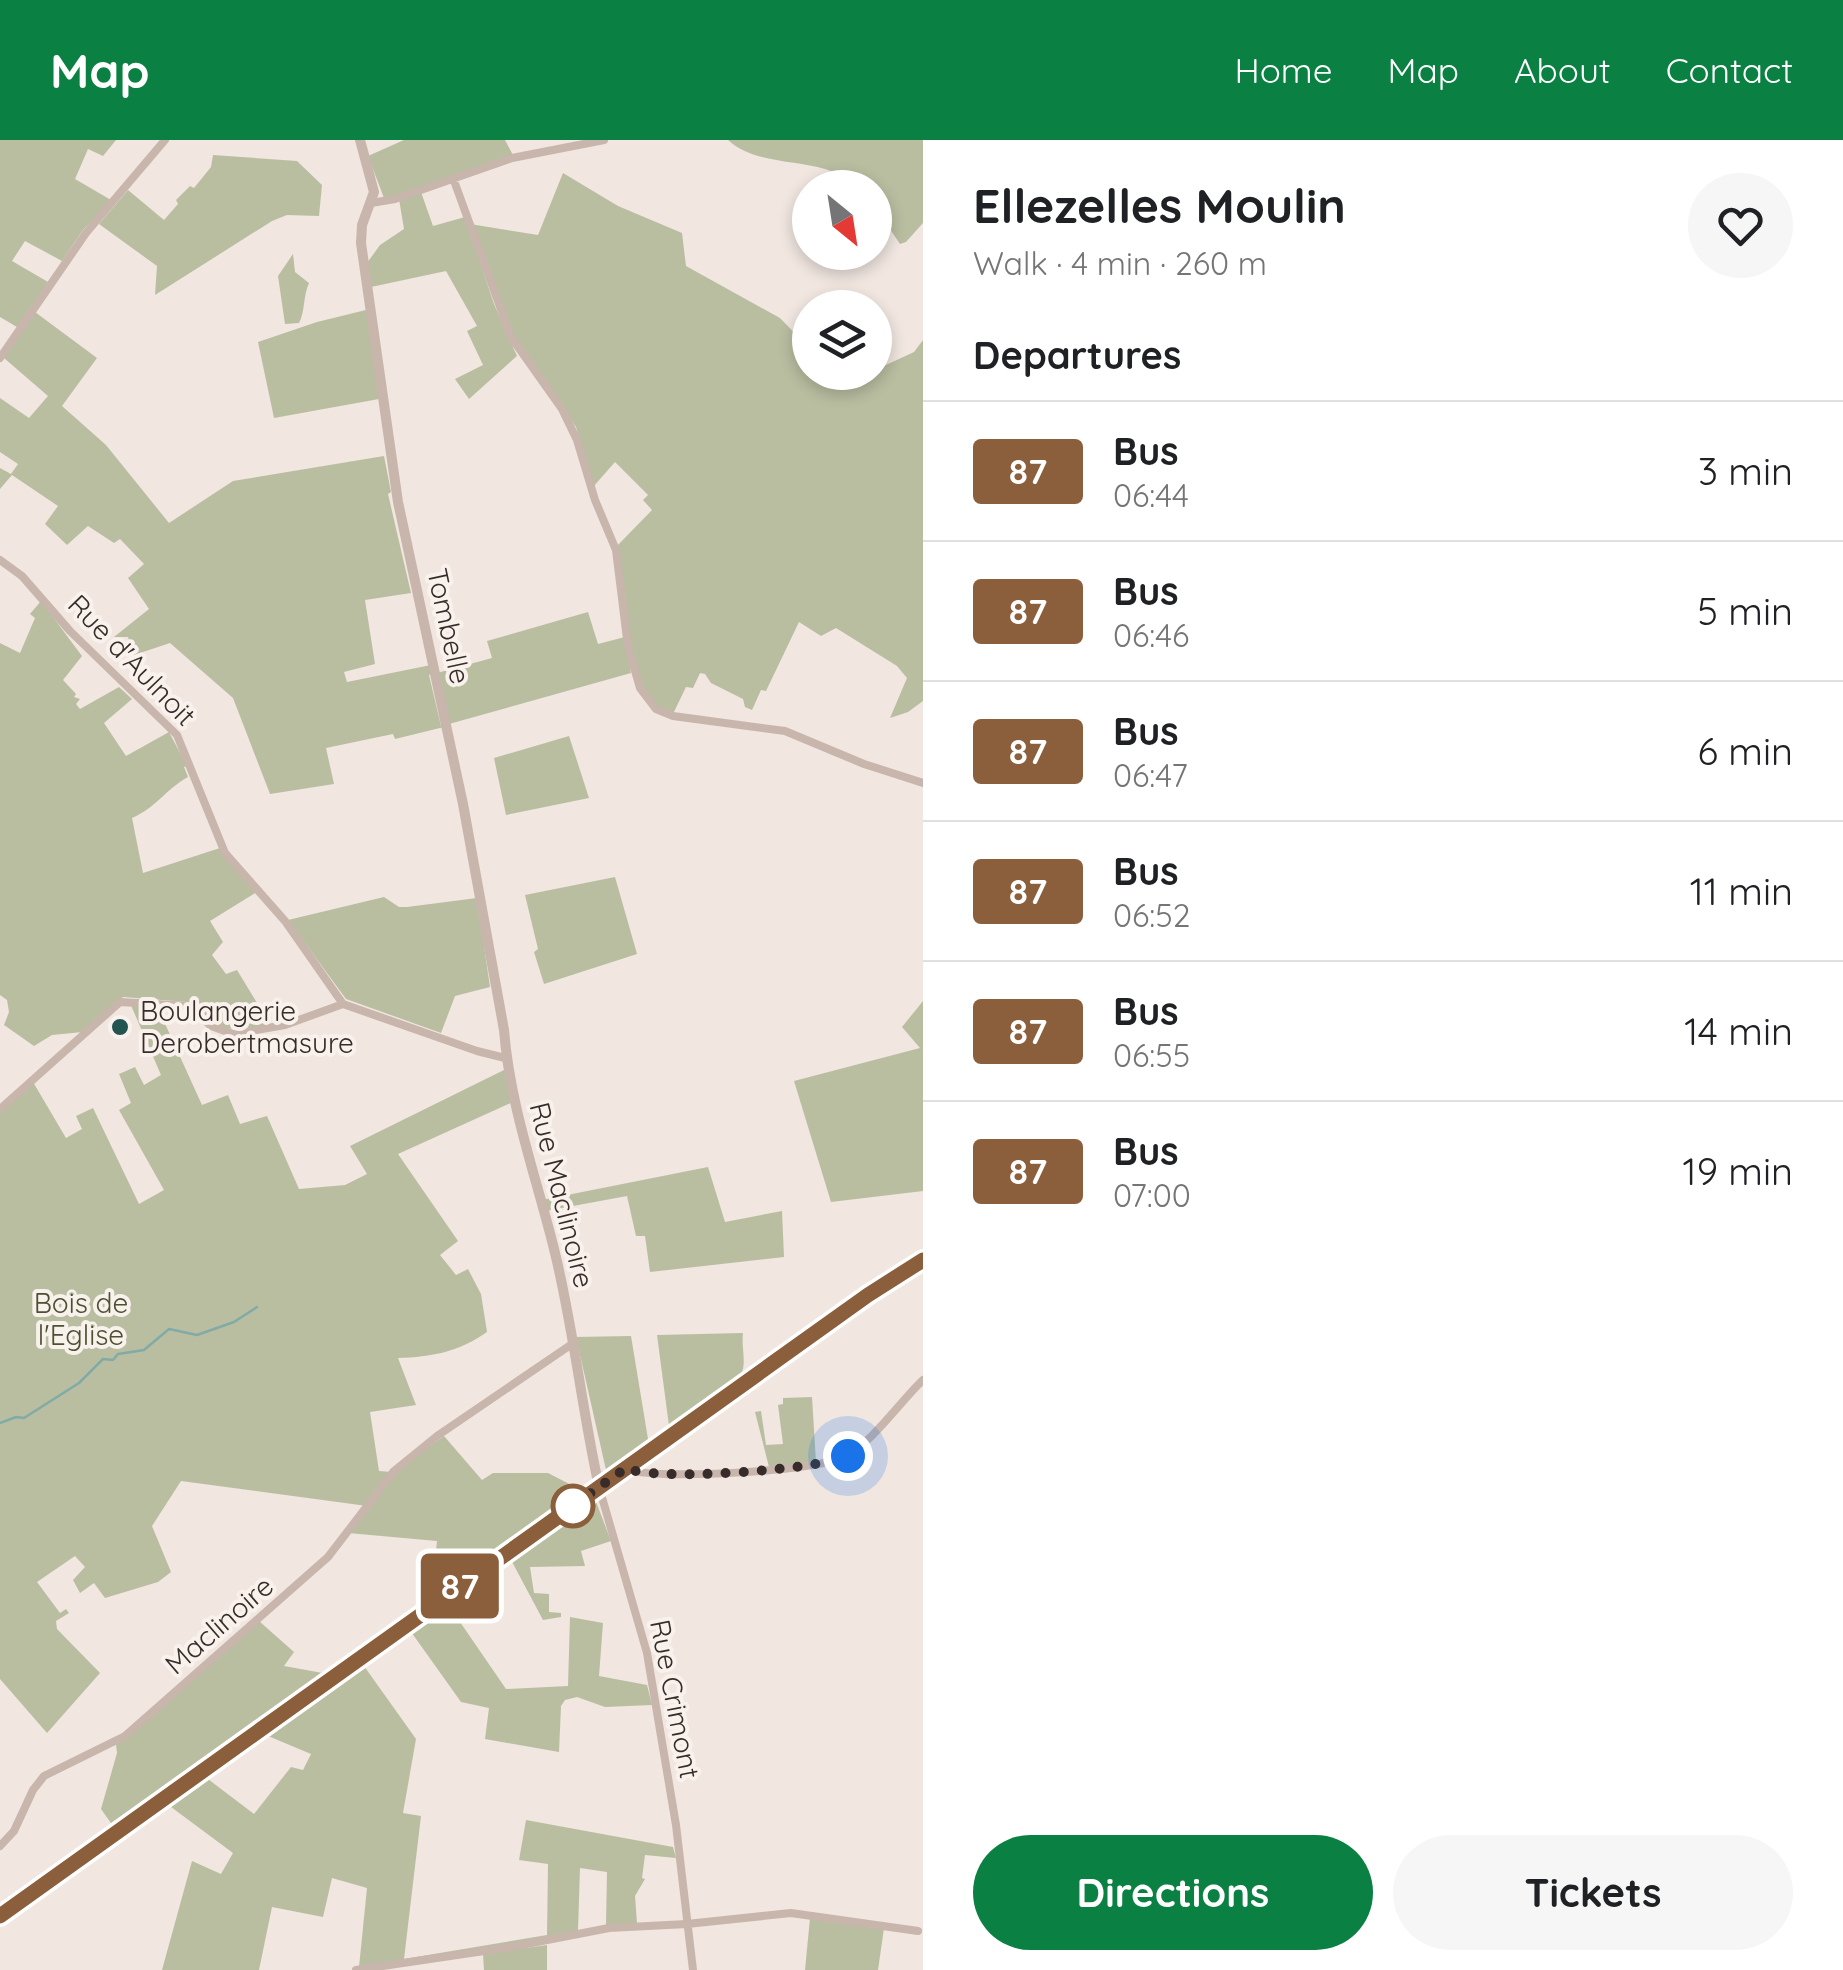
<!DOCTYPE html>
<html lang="en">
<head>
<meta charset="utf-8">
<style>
  :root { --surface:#fff; --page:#f6f6f6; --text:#202124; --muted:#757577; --line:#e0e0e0; --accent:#0b8043 }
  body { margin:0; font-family:Quicksand,sans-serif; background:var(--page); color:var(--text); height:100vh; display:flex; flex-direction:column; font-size:38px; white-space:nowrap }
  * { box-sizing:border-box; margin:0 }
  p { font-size:32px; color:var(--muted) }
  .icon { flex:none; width:55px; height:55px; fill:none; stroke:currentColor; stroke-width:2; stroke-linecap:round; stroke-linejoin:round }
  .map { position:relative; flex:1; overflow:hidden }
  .drawer { display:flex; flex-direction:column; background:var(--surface); width:920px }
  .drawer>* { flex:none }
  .badge { padding:0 20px; border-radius:8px; font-size:35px; line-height:65px }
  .needle { width:65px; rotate:150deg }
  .fabs { position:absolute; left:792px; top:30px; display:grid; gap:20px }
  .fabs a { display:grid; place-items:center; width:100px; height:100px; border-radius:50%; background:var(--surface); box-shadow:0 5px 15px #0003; font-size:50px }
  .you { position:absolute; width:50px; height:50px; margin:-25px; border:8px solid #fff; border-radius:50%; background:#1a73e8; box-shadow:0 0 0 15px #1a73e833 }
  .map>.badge { position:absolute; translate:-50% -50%; box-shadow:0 0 0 5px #fff }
  h2 { padding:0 50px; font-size:38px; line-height:90px }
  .round { display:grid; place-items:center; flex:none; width:105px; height:105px; border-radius:52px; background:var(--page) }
  .summary { display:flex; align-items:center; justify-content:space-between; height:170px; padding:0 50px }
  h1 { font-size:48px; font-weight:700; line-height:75px }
  .primary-button { display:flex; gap:20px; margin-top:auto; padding:20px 50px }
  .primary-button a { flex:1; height:115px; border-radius:60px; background:var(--accent); color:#fff; font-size:40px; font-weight:700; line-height:115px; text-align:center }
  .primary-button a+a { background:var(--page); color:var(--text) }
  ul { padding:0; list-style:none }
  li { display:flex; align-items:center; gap:30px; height:140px; padding:0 50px; border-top:2px solid var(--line) }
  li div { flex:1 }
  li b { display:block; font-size:38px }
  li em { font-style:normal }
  li .badge { min-width:110px; font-weight:700; text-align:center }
  header { display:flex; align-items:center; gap:60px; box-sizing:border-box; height:140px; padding:0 50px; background:var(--accent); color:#fff }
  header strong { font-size:48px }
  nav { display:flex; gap:55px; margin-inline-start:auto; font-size:35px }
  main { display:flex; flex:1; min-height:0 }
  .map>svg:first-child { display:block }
  .green { fill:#b9bea1 }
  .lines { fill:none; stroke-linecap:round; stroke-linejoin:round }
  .stream { stroke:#81aba6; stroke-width:2.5 }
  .minor { stroke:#c8b5ac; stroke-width:8 }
  .tertiary { stroke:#c8b5ac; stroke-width:10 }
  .primary { stroke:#77625d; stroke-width:12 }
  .line-casing { stroke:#fff; stroke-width:22 }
  .line { stroke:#8b5e3c; stroke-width:15 }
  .walk { stroke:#372c2a; stroke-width:10; stroke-dasharray:0 18 }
  .poi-dot { fill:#245450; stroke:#f8f1ec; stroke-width:4 }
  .stop-dot { fill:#fff; stroke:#8b5e3c; stroke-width:5 }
  .labels { text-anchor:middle; stroke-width:8; stroke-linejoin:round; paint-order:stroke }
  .street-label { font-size:28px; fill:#372c2a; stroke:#f8f1ec }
  .poi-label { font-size:28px; fill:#372c2a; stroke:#f8f1ec; text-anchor:start }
  .park-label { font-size:28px; fill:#4b5231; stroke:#f8f1ec }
</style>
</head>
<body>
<header>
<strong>Map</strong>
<nav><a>Home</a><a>Map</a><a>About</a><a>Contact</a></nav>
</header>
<main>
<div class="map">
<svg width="923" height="1830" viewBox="0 0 923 1830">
  <rect width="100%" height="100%" fill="#f1e6e0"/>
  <path class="green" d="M0 0H116L103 16 88 9 75 39 111 60 83 90 62 121 25 101 12 121 48 142 17 187 0 177Z
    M404 0H505L513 15 400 56 384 58 368 16Z
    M728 0H923V83L906 102 900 104 875 67V48C853 48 845 35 825 29 793 20 753 23 728 0Z
    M213 15 297 21 322 45 319 76 287 75 272 81 155 155 157 126 99 84 128 50 164 80 178 64 176 60 190 46 194 48 211 27Z
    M563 33 618 66 682 93 686 126 780 178 810 209V232L843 233 847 243 914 212 923 200V561L908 572 890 578 907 538 897 526 836 488 821 496 799 482 766 551 761 550 752 570 745 567 743 559 711 543 705 534 700 533 693 548 686 547 673 574C662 570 653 568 647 557 624 520 623 450 617 406L652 370 643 360 648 355 615 322 593 347 576 287 514 199 470 84 538 95Z
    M421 52 433 86 465 77 494 164 517 216 469 259 455 239 483 225 467 191 477 186 446 131 371 147 367 123 380 105 404 89 399 59Z
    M293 114 295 132 309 143C303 156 305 172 299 183L285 184 278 136Z
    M370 169 379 259 274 278 258 202 317 182Z
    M35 172 97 218 62 266 106 305 169 383 233 341 384 316 391 352 388 354 411 453 365 460 375 524 344 532 347 542 431 525 433 533 429 535 441 586 444 587 395 599 393 594 326 608 334 644 270 654 233 558 170 503 134 515 128 497H114L149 469 128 438 144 424 120 399 114 403 88 386 67 405 45 384 58 366 12 335 0 349V328L11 334 18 324 0 312V258L29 278 48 256 4 218Z
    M41 461 82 516 63 540 76 554 74 557 80 559 76 564 80 569 119 547 132 559 104 583 126 616 169 592 187 626 184 627 188 637C166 649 156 668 132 678L143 733 220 708 257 752 210 781 223 802 212 815 226 834 237 830 271 886 223 889 188 862 123 857 83 892 52 895 34 906 4 885 9 872 7 860 0 855V503L20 513 35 478 30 474Z
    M588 472 598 504 625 497 631 533 449 584 437 533 492 518 487 501Z
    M569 596 589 658 506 675 494 618Z
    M615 737 637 814 544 844 534 812 538 809 525 755Z
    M384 757 399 767H407L477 758 490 847 455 856 441 893 346 859 288 780Z
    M923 861V1051L831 1062 794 941 920 908 902 887Z
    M130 863 157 866 202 965 228 955 240 984 267 976 299 1049 345 1045 367 1034 350 1006 504 930 513 962 398 1014 458 1101 440 1115 456 1135 468 1129 481 1154 487 1192C459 1212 431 1217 398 1218L416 1265 370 1272 379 1331 392 1332 367 1366 181 1341 152 1386 171 1432 158 1442 105 1458 94 1443 80 1453 73 1440 85 1427 75 1416 37 1442 60 1473 66 1469 69 1473 56 1481 57 1489 100 1533 47 1593 0 1539V971L33 942 66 998 82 989 76 976 93 968 139 1064 164 1050 119 970 131 963 119 934 135 927 144 945 161 935Z
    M708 1027 725 1082 782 1071 784 1117 650 1132 645 1096H636L627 1056 546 1071 542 1060Z
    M743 1193C741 1208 747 1222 741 1235L754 1230 673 1287 669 1286 657 1195Z
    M631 1196 649 1305 606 1335 601 1332 606 1330 576 1197Z
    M812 1257 816 1322 769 1327 755 1272 761 1271 766 1305 783 1304 778 1265 783 1264V1258Z
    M444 1296 482 1340 493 1333H548L581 1350 593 1343 559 1370 556 1368 434 1453 432 1450 437 1401 348 1393 402 1326Z
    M595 1359 611 1401 581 1411 585 1426 530 1427 534 1453 549 1454V1472L561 1473V1477L543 1480 510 1418Z
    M447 1463 506 1549 568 1546 570 1477 603 1483 599 1536 647 1545 652 1565 605 1567 577 1557 565 1560 561 1566 559 1612 485 1599 489 1568 461 1562 409 1489Z
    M259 1481 294 1512 284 1526 328 1534 113 1686 101 1669 117 1613 116 1604Z
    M364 1526 416 1599 403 1673 421 1676 404 1819 547 1795 548 1724 519 1720 526 1680 673 1707 676 1718 645 1715 642 1738 645 1739 635 1756 637 1783 606 1785 607 1732 580 1728 578 1791 483 1809 359 1827 367 1748 332 1738 323 1777 272 1767 259 1830H162L192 1721 221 1734 233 1713 167 1664 204 1636 254 1674 291 1627 303 1630 311 1614 268 1596Z
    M810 1778 884 1788 878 1830H805Z
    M547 1805V1830H484L483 1814Z"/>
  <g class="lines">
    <path class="stream" d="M0 1283 16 1277 24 1278 79 1243 103 1219 113 1220 118 1214 144 1210 169 1189 197 1195 234 1182 257 1167"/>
    <path class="minor" d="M453 38 511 197 562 269 577 300 595 360 616 410 628 507 640 548 656 569 673 576 785 591 864 624 923 643
      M371 63 395 59 512 18 604 0
      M0 218 86 93 165 0
      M0 420 22 436 70 491 177 595 225 713 285 781 343 864 477 911 505 918
      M0 969 120 862 189 866 211 886 233 894 285 885 343 864
      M627 1329C652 1341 822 1331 847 1316 874 1300 900 1262 923 1240
      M599 1347 647 1513 676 1685 693 1830
      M0 1706 14 1691 33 1650 44 1636 125 1596 328 1417 394 1331 437 1296 572 1204
      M356 1830 511 1807 609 1788 687 1784 791 1773 918 1791"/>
    <path class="tertiary" d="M360 0 374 52 362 85 361 103 398 362 463 664 504 890C510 967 537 1039 555 1113 574 1191 582 1270 599 1347"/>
    <path class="primary" d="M0 1776 868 1155 923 1120"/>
  </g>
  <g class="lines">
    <defs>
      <path id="line" d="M0 1776 868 1155 923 1120"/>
    </defs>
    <use href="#line" class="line-casing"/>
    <use href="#line" class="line"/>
    <path class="walk" d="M573 1366 567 1370 626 1328C653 1342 818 1330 848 1316"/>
  </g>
  <circle class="poi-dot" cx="120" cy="887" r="10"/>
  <circle class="stop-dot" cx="573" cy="1366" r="20"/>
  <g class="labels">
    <g class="street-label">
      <text transform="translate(449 486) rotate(78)" y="10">Tombelle</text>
      <text transform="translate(132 520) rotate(46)" y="10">Rue d'Aulnoit</text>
      <text transform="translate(562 1055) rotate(76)" y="10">Rue Maclinoire</text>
      <text transform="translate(219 1485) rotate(-41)" y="10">Maclinoire</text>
      <text transform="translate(675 1559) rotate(79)" y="10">Rue Crimont</text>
    </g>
    <g class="poi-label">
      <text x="140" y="881">Boulangerie<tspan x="140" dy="32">Derobertmasure</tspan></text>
    </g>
    <g class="park-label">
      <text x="81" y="1173">Bois de<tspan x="81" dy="32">l'Eglise</tspan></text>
    </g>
  </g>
</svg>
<div class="fabs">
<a><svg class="needle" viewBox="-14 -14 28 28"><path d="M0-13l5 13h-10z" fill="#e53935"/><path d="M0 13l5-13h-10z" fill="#757577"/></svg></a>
<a><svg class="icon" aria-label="layers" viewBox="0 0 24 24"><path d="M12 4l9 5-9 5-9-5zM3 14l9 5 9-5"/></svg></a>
</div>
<div class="you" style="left:848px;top:1316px"></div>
<b class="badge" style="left:460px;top:1446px;background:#8b5e3c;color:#fff">87</b>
</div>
<section class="drawer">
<div class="summary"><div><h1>Ellezelles Moulin</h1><p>Walk · 4 min · 260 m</p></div><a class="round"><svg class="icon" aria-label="heart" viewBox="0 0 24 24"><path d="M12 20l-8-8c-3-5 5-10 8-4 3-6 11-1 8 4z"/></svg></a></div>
<h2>Departures</h2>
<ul>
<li><span class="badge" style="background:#8b5e3c;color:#fff">87</span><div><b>Bus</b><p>06:44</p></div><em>3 min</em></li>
<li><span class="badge" style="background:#8b5e3c;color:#fff">87</span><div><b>Bus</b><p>06:46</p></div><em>5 min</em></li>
<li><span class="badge" style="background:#8b5e3c;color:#fff">87</span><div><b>Bus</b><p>06:47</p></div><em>6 min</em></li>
<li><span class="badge" style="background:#8b5e3c;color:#fff">87</span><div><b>Bus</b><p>06:52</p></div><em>11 min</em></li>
<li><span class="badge" style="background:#8b5e3c;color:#fff">87</span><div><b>Bus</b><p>06:55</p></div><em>14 min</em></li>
<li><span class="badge" style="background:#8b5e3c;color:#fff">87</span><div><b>Bus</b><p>07:00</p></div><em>19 min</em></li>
</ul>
<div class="primary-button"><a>Directions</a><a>Tickets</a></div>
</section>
</main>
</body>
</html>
